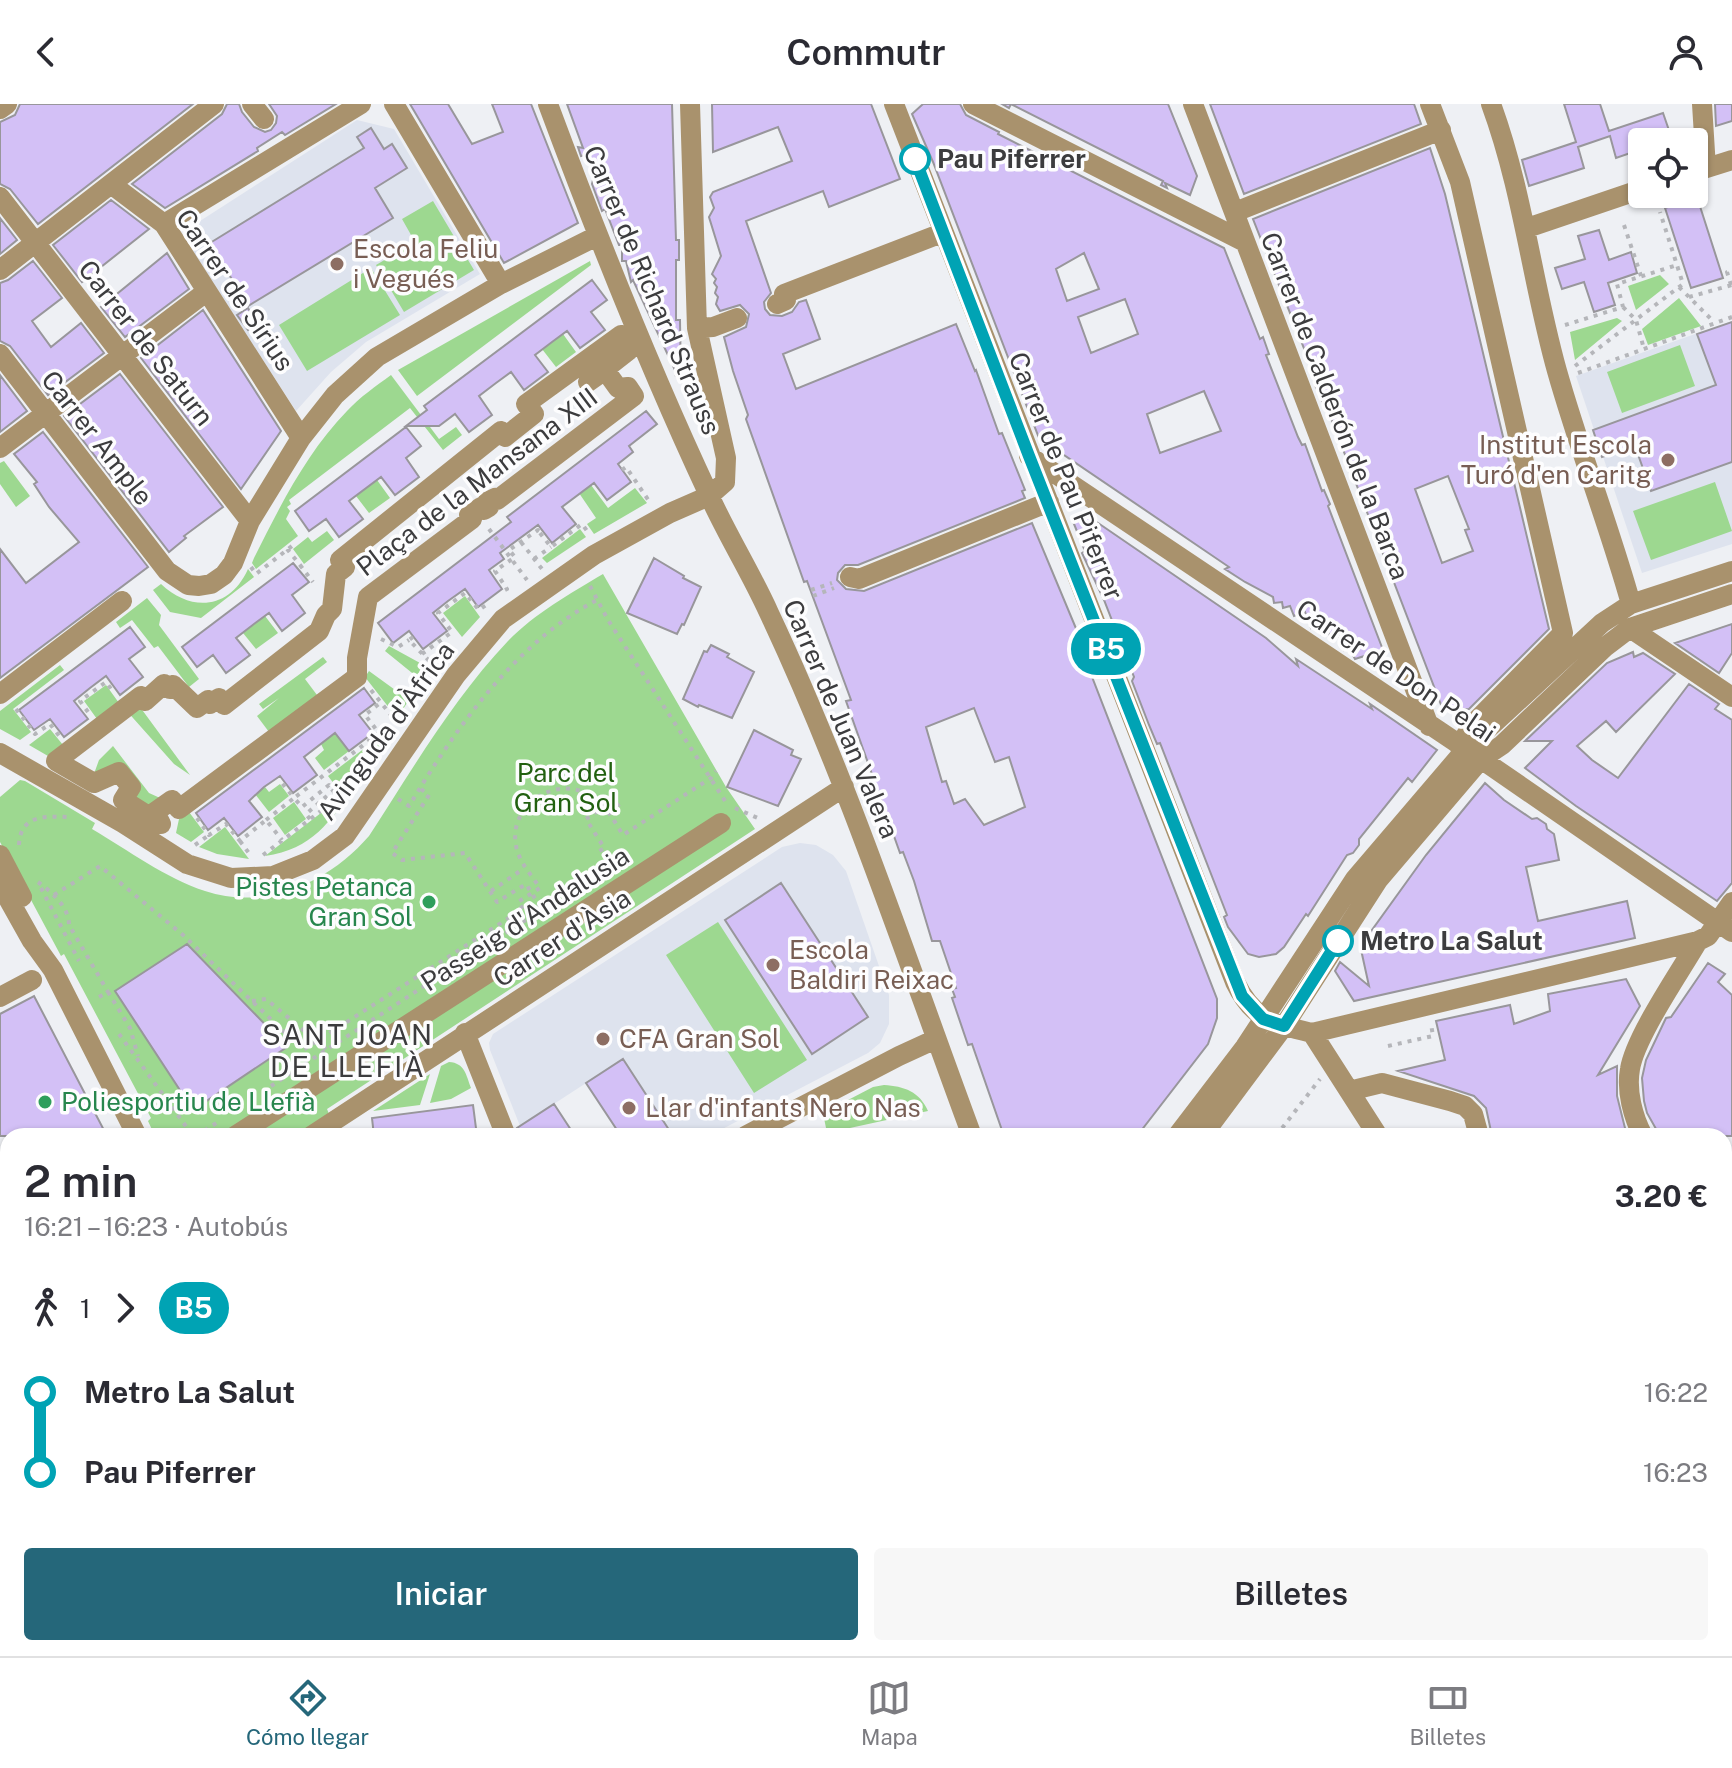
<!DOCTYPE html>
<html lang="es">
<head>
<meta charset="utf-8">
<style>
  :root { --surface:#fff; --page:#f7f7f7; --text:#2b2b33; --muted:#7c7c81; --line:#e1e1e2; --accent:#25677a }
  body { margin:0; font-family:"Public Sans",sans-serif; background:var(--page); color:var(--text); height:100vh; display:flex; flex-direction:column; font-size:30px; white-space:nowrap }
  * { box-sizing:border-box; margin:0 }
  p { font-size:26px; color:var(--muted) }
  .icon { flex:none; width:44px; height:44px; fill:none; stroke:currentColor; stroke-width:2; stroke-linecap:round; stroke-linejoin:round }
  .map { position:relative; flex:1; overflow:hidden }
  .details { position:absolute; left:0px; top:1024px; width:1732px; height:528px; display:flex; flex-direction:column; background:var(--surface); border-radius:24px 24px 0 0; box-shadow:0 2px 6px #0004 }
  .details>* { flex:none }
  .badge { padding:0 16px; border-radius:26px; font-size:28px; line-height:52px }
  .buttons { position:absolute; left:1628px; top:24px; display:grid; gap:16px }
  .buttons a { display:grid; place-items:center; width:80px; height:80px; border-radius:8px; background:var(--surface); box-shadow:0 2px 6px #0004; font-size:40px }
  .map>.badge { position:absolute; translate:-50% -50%; box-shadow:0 0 0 4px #fff }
  .legs { display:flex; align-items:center; gap:12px; height:88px; padding:0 24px; font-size:26px }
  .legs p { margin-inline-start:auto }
  .summary { display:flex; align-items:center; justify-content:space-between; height:136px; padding:0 24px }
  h1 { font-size:44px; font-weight:600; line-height:60px }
  .action { display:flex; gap:16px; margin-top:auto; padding:16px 24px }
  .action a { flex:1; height:92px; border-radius:8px; background:var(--accent); color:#fff; font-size:32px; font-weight:600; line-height:92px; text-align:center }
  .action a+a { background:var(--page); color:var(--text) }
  ul { padding:0 24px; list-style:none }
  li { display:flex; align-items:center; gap:28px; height:80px; font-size:30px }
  li i { display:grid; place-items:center; width:12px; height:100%; margin:0 10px; background:currentColor }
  li i::after { content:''; width:20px; height:20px; margin:-10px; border:6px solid; border-radius:50%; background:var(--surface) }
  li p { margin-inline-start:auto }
  li:first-child i { background:linear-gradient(#0000 50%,currentColor 0) }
  li:last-child i { background:linear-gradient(currentColor 50%,#0000 0) }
  header { display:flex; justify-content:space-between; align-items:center; height:104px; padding:0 24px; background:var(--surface); font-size:36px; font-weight:600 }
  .dock { display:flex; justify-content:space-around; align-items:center; height:112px; border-top:2px solid var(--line); background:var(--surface); font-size:22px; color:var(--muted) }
  .dock a { display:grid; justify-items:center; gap:4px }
  .dock .current { color:var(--accent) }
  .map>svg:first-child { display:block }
  .built { fill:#dee3ee }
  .green { fill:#9dd890 }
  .building { fill:#d3c0f6; stroke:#98969b; stroke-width:2; fill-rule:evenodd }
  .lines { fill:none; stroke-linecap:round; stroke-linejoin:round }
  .path { stroke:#b5b6ba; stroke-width:4; stroke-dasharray:4 6; stroke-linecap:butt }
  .minor { stroke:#a9926d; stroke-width:20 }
  .line-1-casing { stroke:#fff; stroke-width:18 }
  .line-1 { stroke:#00a3b4; stroke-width:12 }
  .stop-1-dot { fill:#fff; stroke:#00a3b4; stroke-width:4 }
  .education-dot { fill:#8d6e63; stroke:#fdfdfe; stroke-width:3 }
  .leisure-dot { fill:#2e9e5b; stroke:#fdfdfe; stroke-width:3 }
  .labels { text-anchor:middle; stroke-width:7; stroke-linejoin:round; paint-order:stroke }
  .stop-label { font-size:26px; font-weight:bold; fill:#3c3c3e; stroke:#fdfdfe; text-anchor:start }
  .education-label { font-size:26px; fill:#785e54; stroke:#fdfdfe; text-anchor:start }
  .street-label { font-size:26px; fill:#3c3c3e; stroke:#fdfdfe }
  .park-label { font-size:26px; fill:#226010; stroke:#fdfdfe }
  .leisure-label { font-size:26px; fill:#27864d; stroke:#fdfdfe; text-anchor:end }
  .neighbourhood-label { font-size:28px; letter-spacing:2px; fill:#3c3c3e; stroke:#fdfdfe }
</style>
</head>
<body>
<header><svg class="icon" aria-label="back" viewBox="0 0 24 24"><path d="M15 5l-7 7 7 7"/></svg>Commutr<svg class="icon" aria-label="person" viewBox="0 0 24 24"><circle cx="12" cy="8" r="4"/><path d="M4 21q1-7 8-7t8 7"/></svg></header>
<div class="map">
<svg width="1732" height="1552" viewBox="0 0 1732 1552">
  <rect width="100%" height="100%" fill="#eef0f4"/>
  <path class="built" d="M357 16 394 25 480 170 366 238 331 268 296 307 193 149 200 117Z
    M1732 217V440L1642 469 1576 272Z
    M800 739 816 741 833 751 846 767 889 891V920L880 939 868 949 709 1032H673L623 955 520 1022 490 946 489 939 493 930 782 743Z"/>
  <path class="green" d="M433 97 474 166 404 208 376 161 415 138 402 115Z
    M590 157 591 161 417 292 398 266Z
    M371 164 400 211 307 267 279 221Z
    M1660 171 1669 180 1636 206 1628 182Z
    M1679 194 1701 222 1648 241 1642 225Z
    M1617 214 1622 217 1575 256 1570 228Z
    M563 230 576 248 556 263 542 245Z
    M1680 241 1695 282 1622 309 1607 268Z
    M391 271 439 335 456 323 462 331 443 346 410 304 289 396 291 400 287 403 290 407 286 415 298 432 256 465 252 459 254 454C280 402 307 348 347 307 360 293 376 282 391 271Z
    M4 357 30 392 16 403 0 380V359Z
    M377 376 390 394 369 409 356 392Z
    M1715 378 1732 427 1651 456 1633 407Z
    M591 381 608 404 635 384 647 399 594 430 587 420 596 414 579 389Z
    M580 425 586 433 547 459 542 454Z
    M327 427 334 436 304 460 293 445 308 433 312 438Z
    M248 465 254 473 201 514 170 508 153 486 161 480C192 509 230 505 248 465Z
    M603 470 726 683 755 725 327 1005 329 1010 295 1032H155L148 1017 151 1014 64 850 61 852 0 738V693L20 676 25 677 95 719 92 725C128 746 165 774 205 787 266 807 328 779 369 732 412 666 453 595 508 537 534 510 571 489 603 470Z
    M465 492 480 513 462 533 443 509Z
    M147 494 161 511 159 521 199 575 189 583 158 542 154 544 132 516 120 524 116 518Z
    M265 512 278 529 256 545 243 529Z
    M389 542 431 565 422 577 385 547Z
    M323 553 327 558 305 575 320 595 272 632 257 612 279 594 263 605 259 600Z
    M60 561 64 566 13 605 31 628 20 636 0 625V607Z
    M369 567 409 596 397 614 365 573Z
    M106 581 119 599 97 615 84 597Z
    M140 603 190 671 174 660 125 605Z
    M50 625 63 641 48 652 29 641Z
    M335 629 349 647 324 666 315 654 324 646 321 640Z
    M378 634 383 640 362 673 341 689 328 672Z
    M113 642 149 689 169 698 155 708 123 696 120 668 91 678 99 656Z
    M280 680 289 692 269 708 255 690 265 683 269 688Z
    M356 682C329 718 313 745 265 752Z
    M294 698 306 715 285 731 273 714Z
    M189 708 204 728 191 738 176 729 179 715Z
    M225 723 249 755 217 750 199 743Z
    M718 818 807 956 754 989 666 851Z
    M449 958C465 959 466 971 471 984L451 995 430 999 441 962Z
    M430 970 420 1001 373 1007Z
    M884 981C904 982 920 988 928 1007L827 1029 823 1009 873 983Z
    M1241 1544H1372L1356 1552H1245Z"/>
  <path class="building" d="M20 0H193L38 120 10 85 0 80V18L15 11Z
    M227 0H239L242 8 254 23 265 28 271 26 276 19 277 12 269 0H336L285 31 282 28 257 44 258 47 165 104 132 80 222 10Z
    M410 0H448L472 40 503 28 492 0H531L578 119 504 159Z
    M567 0H672L676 136H679V156H676V216H680L681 279 633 176 631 178 626 157H622V141H619L605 105 602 107 592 80 594 72 586 51 581 52 578 43 583 44Z
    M712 0H871L900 75 829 103 823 87 746 117 771 189 764 198 765 205 770 211 782 212 792 208 799 198 806 196 820 235 783 250 796 285 956 220 975 267 976 266 999 330 1002 329 1025 386 1022 387 1025 394 858 461H845L838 469 837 476 846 485 864 487 1032 419 1085 546 1082 547 1217 895V914L1208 940 1137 1032H1004L972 940 968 941 952 894 955 893 952 885 956 884 940 837H932L914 777 903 748 900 749 846 597 851 596 807 477 804 478 746 315 748 311 733 267 724 233 746 223 749 210 740 201 720 207 716 200 718 193 715 189 717 183 714 179 716 175 712 170 721 152 709 113 714 104 710 93 713 88 792 57 778 23 713 48ZM974 604 995 658 1009 653 1025 703 984 721 965 695 954 700 946 677 942 678 926 623Z
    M923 0H960L966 11 999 28 998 30 1224 144 1260 235 1263 233 1269 250 1266 251 1298 333 1302 341 1305 340 1322 387 1324 386 1330 400 1328 402 1383 546 1355 555 1349 544 1344 546 1337 527 1331 535 1328 527 1321 530 1317 521 1311 524 1305 508 1294 512 1290 502 1283 504 1282 498 1274 499 1273 493 1245 478 1225 465 1229 463 1039 334 933 58 912 10ZM1084 149 1099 185 1067 197 1056 165ZM1125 195 1138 230 1091 249 1078 213ZM1204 287 1221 327 1160 349 1147 310Z
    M1002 0H1168L1197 72 1190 91 1165 79 1167 84 1161 81 1163 77 1011 0 1009 4Z
    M1210 0H1414L1421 20 1244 90Z
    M1564 0H1600L1609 27 1663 9 1673 38H1642V45L1616 54 1610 32 1578 43 1584 64 1529 82 1522 56 1576 38Z
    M1715 0H1732V17L1716 22Z
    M371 24 384 45 392 40 407 64 375 84 393 114 248 202 210 139 364 44 357 33Z
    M1430 44 1445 90 1549 525 1469 605 1443 606 1324 296 1322 297 1315 281 1318 280 1253 115ZM1448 372 1469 425 1465 426 1473 447 1442 459 1415 385Z
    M1697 93 1723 174 1691 184 1665 104Z
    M111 96 149 125 82 178 53 141Z
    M0 114 17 136 0 150Z
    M1599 126 1609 156 1631 148 1637 169 1608 179 1615 201 1594 208 1584 178 1562 185 1555 164 1585 155 1578 132Z
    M167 149 189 185 125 233 101 203Z
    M33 157 62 194 32 217 51 243 81 219 104 249 48 291 10 242 0 237V179L8 176Z
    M592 176 607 196 591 208 605 226 580 244 567 227 552 238 535 251 548 268 524 286 511 268 496 279 479 292 492 311 469 328 455 310 439 322H406L427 306 424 302Z
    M248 204 257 220 248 226 237 211Z
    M203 206 281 327 241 385 141 254Z
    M1732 218V358L1651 387 1635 342 1602 353 1593 326 1716 281 1697 230Z
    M120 270 223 403 184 432 186 434 169 448 64 312Z
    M0 271 27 307 0 328Z
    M646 307 657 320 629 342 633 348 618 360 631 378 607 396 594 379 562 403 576 420 552 439 538 421 500 449 504 455 489 466 502 485 478 503 465 485 448 497 433 509 447 527 423 545 409 527 393 539 378 519 511 418 507 413Z
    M406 323 421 342 406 354 419 373 395 391 381 373 349 397 363 415 339 433 326 415 309 427 295 407Z
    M43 328 148 463 0 574V445L26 479 79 438 49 403 34 380 37 378 14 350Z
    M1082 408 1266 534 1298 562 1296 555 1372 605 1370 600 1437 646 1412 678 1408 674 1359 735V741L1353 749 1347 751 1308 812 1306 810 1284 843 1276 850 1259 853 1248 850 1228 823 1224 813 1227 811 1160 639 1157 640 1149 621 1132 577 1134 573 1104 496 1082 449 1085 447 1072 415Z
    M654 454 684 472 683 474 701 483 684 521 682 520 677 530 627 509Z
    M293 459 309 478 292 491 305 509 282 527 269 509 254 520 236 534 250 551 226 569 213 551 197 563 182 543Z
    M1732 520V549L1719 569 1675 539Z
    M130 523 145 543 129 555 143 573 120 591 106 572 90 584 74 597 88 615 64 633 50 615 34 626 19 606Z
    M711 541 729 550 727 553 754 568 732 614 699 601 698 603 683 595 704 547 707 548Z
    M1633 548 1634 553 1643 549 1675 570 1616 628 1606 617 1577 642 1592 656 1618 674 1689 580 1719 600 1715 605 1732 616V779L1717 797 1576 702 1525 664 1552 637H1525L1607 559Z
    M364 584 375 599 359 611 373 629 349 647 335 629 304 653 317 671 293 689 280 672 264 683 249 697 262 713 238 732 224 714 208 726 196 709Z
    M754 626 793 646 791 651 801 655 778 702 727 683Z
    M1485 679 1504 696 1532 715 1537 714 1546 720 1547 725 1554 730 1559 756 1526 763 1538 817 1627 797 1635 834 1354 897 1335 867 1340 858 1369 882 1360 841 1365 836 1364 831 1369 830 1426 751Z
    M781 779 868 913 812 950 725 816Z
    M187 840 287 943 193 1006 115 887Z
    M1708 859 1725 870 1718 878 1732 891V1032H1660L1647 1009 1644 997 1642 974 1646 956 1666 914 1671 913Z
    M1626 875 1640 902 1598 971 1617 962V992L1627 1032H1492L1486 1004 1474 992 1398 967 1445 956 1436 917 1510 901 1514 920 1550 907 1548 890Z
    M34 892 71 963 107 1032H0V910Z
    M623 955 673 1032H621L586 979Z
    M554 1000 575 1032H519L517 1024Z
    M473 1001 477 1032H374L372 1014Z"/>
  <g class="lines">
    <path class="path" d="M1624 121 1641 172
      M1731 181 1727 168 1732 166
      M1679 183 1714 218
      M1689 193 1732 181
      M1623 203 1636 216 1644 245
      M1565 221 1623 203 1617 180 1677 161
      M1575 262 1683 180 1660 108
      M1578 269 1732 213
      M676 273 680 267 681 251
      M622 366 626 363 649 397
      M489 425 527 476
      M540 429 551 443 582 420 590 431
      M521 438 542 465
      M287 445 301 462
      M534 455 551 443
      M300 461 313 478
      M251 463 256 470 292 442
      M590 482 608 516 727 700
      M505 486 507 485 495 467 515 453 509 446 538 426 540 429 543 427
      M811 486 832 479
      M813 492 834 484
      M413 533 409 536 437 565
      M381 535 398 543 409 536
      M422 550 452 528 438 509 465 489 479 506 489 499
      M371 586 398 620
      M16 605 35 630 50 620 60 633
      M88 608 80 597 106 578 114 589
      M421 685 429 691 392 749 402 756 465 749 497 798 526 780 541 804
      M398 695 409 702C456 624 515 539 597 496
      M735 704 760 715
      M608 708 624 697
      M197 714 209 731 226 720 240 737 266 716 282 736
      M310 715 306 710 334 686 329 681 302 703 294 694 379 629 365 611 380 599
      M266 716 294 694 282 679 284 678
      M240 737 251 752
      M19 741C20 711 45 712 68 713
      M195 741 209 731
      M263 751 355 681
      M38 778C52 788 69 803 69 821L108 888
      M41 784 79 857
      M491 787 523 765
      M54 791 100 762 183 831 303 946 523 805 518 798 540 784C532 772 521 760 517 746 505 703 554 669 592 692 606 701 614 717 623 731L711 674 716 667
      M99 893 108 888 130 924 138 952
      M252 897 266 895 326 945
      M119 930 193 1032
      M1388 942 1433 932 1431 920
      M271 982 610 761 600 744 603 742 586 715 604 703
      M159 1008 171 1001
      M196 1032 221 1016
      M1276 1032 1320 975
      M0 1294H8
      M0 1334 8 1333
      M0 1344 8 1336
      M173 1544H205
      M251 1544 253 1552
      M268 1544 270 1552
      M275 1544 277 1552
      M722 1544 733 1552
      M119 1549 141 1544
      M335 1552 368 1544
      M490 1552 506 1544
      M700 1552 706 1544"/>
    <path class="minor" d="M252 0 264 15
      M394 0 501 180
      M548 0C597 132 649 263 709 391 727 431 751 469 769 509 849 679 907 857 972 1032
      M894 0 1235 878C1254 917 1273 919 1312 929L1378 1032
      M973 0 1245 138
      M1193 0 1429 622
      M1430 0 1460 78 1563 529 1473 620 1459 642
      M1491 0C1523 87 1532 178 1557 267 1579 345 1609 421 1631 500
      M1702 0 1706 64
      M0 5 7 0
      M1694 68 1732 56
      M111 80 164 120 301 334
      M0 93 250 417
      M1235 108 1441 26
      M164 120 361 0
      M1527 124 1642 85
      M0 166 214 0
      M777 200 786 196 784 190 942 129
      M697 224 713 223 737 214
      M621 231 629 246 588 278 605 266 618 284 628 283 634 292 497 396 495 394 487 398 489 403 484 406 481 403 469 411 472 415 368 493 357 554V573L179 705 172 696 155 708 161 720 123 696 131 683 119 668 94 679 56 657 141 592 145 597 164 580 170 585 173 581 197 604 208 596 210 600 219 594 224 601 319 527 326 511 332 505 336 470 345 463 340 456 501 327 505 333 534 310 526 300Z
      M0 250 167 467 188 481 199 482 211 480 224 471 233 459 250 417 301 334 335 291 377 253 501 180 597 132
      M0 344 206 188
      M1029 352 1481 655 1732 828
      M850 473 859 475 1049 398
      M1630 524 1732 593
      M0 590 122 497
      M0 649 123 719 187 760 231 774 273 772 313 756 345 732 456 571 503 515 594 451 670 409 709 392 725 378 726 354 697 224 690 0
      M0 751 22 793
      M0 780 32 837 53 866 137 1032
      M0 893 32 876
      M465 929 506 1032
      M1312 929 1698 837 1708 832 1732 798
      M1349 987 1382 979 1450 997 1465 1002 1473 1010 1479 1032
      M235 1032 721 719
      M311 1032 844 683
      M745 1032 899 952 936 935
      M1177 1032 1245 943 1355 775 1466 645 1602 519 1631 500 1732 467
      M1202 1032 1284 922 1378 776 1481 655 1502 641 1605 543 1630 524 1732 490
      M1643 1032C1633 1013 1626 987 1630 965 1635 933 1680 868 1698 837
      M0 1061 8 1076
      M1724 1157 1732 1149
      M5 1181 8 1179
      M1724 1181 1732 1196
      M0 1199 8 1211
      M0 1257H8
      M1724 1394 1732 1388
      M0 1403 8 1415
      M94 1544 100 1552
      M1208 1544 1211 1552
      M1476 1544 1480 1552
      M1643 1544 1646 1552
      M11 1552 21 1544
      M428 1552 441 1544
      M779 1552 785 1544
      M809 1552 815 1544
      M1499 1552 1511 1544"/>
  </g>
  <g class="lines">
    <defs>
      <path id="line-1" d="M915 55 1029 352 1242 892 1263 915 1284 922 1338 837"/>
    </defs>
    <use href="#line-1" class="line-1-casing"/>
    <use href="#line-1" class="line-1"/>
  </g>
  <g class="stop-1-dot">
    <circle cx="915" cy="55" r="14"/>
    <circle cx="1338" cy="837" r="14"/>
  </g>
  <g class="education-dot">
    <circle cx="337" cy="160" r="8"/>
    <circle cx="1668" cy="356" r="8"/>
    <circle cx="773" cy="861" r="8"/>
    <circle cx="603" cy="935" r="8"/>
    <circle cx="629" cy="1004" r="8"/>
  </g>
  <g class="leisure-dot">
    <circle cx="429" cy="798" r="8"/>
    <circle cx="45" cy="998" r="8"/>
  </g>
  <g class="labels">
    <g class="stop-label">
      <text x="937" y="64">Pau Piferrer</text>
      <text x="1360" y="846">Metro La Salut</text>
    </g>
    <g class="education-label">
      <text x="353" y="154">Escola Feliu<tspan x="353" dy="30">i Vegués</tspan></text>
      <text x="1652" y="350" text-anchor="end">Institut Escola<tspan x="1652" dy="30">Turó d'en Caritg</tspan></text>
      <text x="789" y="855">Escola<tspan x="789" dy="30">Baldiri Reixac</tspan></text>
      <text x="619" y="944">CFA Gran Sol</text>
      <text x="645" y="1013">Llar d'infants Nero Nas</text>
    </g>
    <g class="street-label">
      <text transform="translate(235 186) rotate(56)" y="9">Carrer de Sírius</text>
      <text transform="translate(652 186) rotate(67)" y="9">Carrer de Richard Strauss</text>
      <text transform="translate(146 239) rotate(52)" y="9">Carrer de Saturn</text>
      <text transform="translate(1335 302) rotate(69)" y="9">Carrer de Calderón de la Barca</text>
      <text transform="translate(97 334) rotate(52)" y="9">Carrer Ample</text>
      <text transform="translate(1066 372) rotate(68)" y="9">Carrer de Pau Piferrer</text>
      <text transform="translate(477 378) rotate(-37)" y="9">Plaça de la Mansana XIII</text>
      <text transform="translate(1396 567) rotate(34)" y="9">Carrer de Don Pelai</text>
      <text transform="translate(841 615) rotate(67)" y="9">Carrer de Juan Valera</text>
      <text transform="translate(386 627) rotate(-54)" y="9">Avinguda d'Àfrica</text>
      <text transform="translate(525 815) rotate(-33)" y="9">Passeig d'Andalusia</text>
      <text transform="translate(562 834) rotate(-33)" y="9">Carrer d'Àsia</text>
    </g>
    <g class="park-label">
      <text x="566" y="678">Parc del<tspan x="566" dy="30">Gran Sol</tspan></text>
    </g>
    <g class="leisure-label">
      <text x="413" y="792">Pistes Petanca<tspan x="413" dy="30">Gran Sol</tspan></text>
      <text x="61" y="1007" text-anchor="start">Poliesportiu de Llefià</text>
    </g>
    <g class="neighbourhood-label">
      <text x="348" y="941">SANT JOAN<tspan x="348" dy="32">DE LLEFIÀ</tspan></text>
    </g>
  </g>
</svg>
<div class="buttons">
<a><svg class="icon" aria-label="locate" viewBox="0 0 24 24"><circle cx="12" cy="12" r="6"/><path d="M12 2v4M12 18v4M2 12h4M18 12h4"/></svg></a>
</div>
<b class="badge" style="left:1106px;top:545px;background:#00a3b4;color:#fff">B5</b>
<section class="details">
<div class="summary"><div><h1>2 min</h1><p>16:21 – 16:23 · Autobús</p></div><b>3.20 €</b></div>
<div class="legs"><svg class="icon" aria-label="walk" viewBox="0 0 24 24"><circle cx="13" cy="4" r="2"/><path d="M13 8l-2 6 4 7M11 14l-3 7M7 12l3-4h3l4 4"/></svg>1<svg class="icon" aria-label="forward" viewBox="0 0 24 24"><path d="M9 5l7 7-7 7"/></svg><b class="badge" style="background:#00a3b4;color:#fff">B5</b></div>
<ul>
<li><i style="color:#00a3b4"></i><b>Metro La Salut</b><p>16:22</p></li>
<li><i style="color:#00a3b4"></i><b>Pau Piferrer</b><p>16:23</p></li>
</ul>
<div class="action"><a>Iniciar</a><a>Billetes</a></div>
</section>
</div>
<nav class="dock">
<a class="current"><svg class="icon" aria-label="directions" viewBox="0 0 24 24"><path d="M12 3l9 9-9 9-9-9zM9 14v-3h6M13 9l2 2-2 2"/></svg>Cómo llegar</a>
<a><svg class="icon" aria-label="map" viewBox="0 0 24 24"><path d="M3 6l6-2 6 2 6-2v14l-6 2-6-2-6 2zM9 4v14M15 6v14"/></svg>Mapa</a>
<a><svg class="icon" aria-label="tickets" viewBox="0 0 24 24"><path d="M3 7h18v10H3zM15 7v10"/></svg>Billetes</a>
</nav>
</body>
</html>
